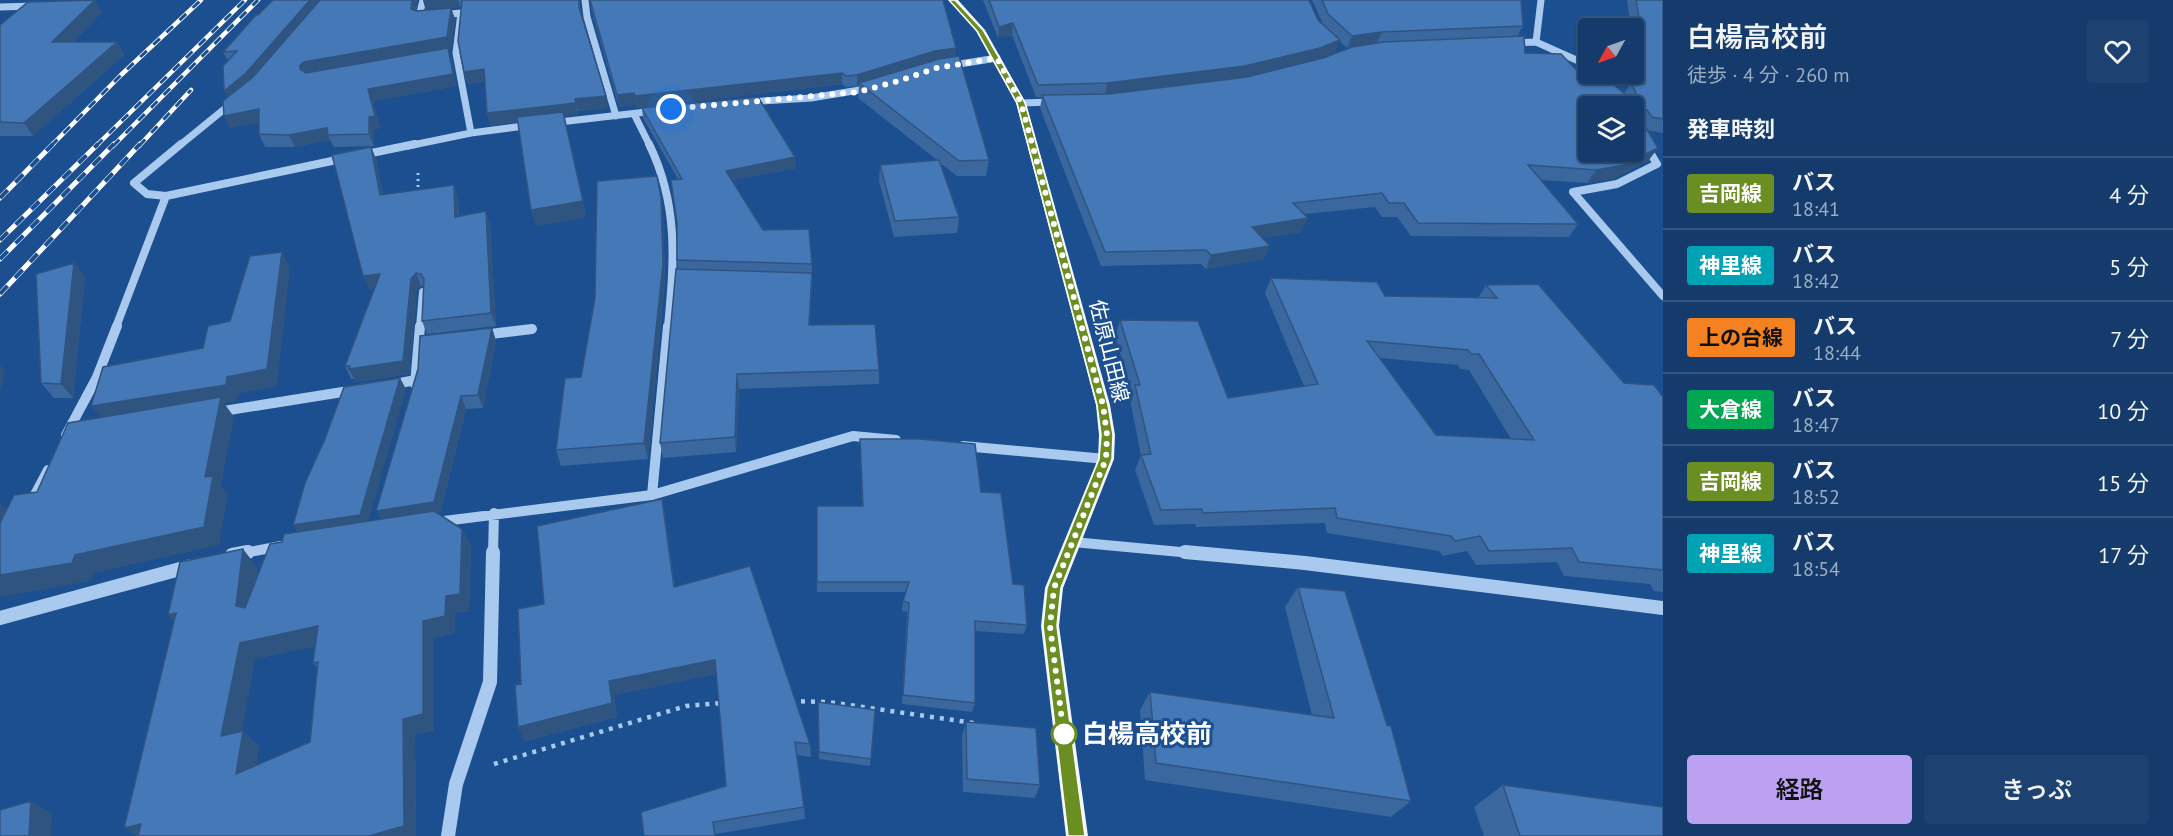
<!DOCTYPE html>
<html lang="ja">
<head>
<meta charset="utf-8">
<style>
  :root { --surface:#143b6b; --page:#1d4271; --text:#f1f3f6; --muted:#9dadc1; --line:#33557e; --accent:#bca0f2 }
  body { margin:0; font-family:"PT Sans","Noto Sans JP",sans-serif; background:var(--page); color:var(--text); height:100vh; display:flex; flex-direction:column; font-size:22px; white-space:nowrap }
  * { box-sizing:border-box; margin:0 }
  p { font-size:20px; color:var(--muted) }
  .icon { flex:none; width:33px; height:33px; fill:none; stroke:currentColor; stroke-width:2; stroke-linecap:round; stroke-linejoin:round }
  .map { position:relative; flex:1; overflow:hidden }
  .panel { display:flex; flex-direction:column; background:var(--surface); width:510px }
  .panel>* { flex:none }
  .badge { padding:0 12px; border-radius:4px; font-size:21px; line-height:39px }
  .needle { width:39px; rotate:230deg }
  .fabs { position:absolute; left:1578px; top:18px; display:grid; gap:12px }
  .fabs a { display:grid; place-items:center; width:66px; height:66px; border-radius:6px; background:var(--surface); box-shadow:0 2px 4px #0004,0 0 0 2px var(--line); font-size:30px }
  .you { position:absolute; width:30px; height:30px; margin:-15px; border:4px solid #fff; border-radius:50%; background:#1a73e8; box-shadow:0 0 0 9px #1a73e833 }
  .map>.badge { position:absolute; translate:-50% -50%; box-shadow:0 0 0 3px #fff }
  h2 { padding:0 24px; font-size:22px; line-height:54px }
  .round { display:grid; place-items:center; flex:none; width:63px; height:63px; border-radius:6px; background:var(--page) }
  .overview { display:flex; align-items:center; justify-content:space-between; height:102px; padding:0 24px }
  h1 { font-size:28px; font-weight:600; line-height:45px }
  .cta { display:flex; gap:12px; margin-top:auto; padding:12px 24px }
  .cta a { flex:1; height:69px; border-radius:6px; background:var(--accent); color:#111; font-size:24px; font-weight:600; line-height:69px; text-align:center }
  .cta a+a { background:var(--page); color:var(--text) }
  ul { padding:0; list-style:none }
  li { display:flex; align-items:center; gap:18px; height:72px; padding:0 24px; border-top:2px solid var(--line) }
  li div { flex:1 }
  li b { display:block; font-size:22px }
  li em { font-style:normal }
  li .badge { min-width:66px; font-weight:700; text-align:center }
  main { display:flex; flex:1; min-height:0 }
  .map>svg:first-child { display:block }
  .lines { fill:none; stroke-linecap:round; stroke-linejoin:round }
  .path-far1 { stroke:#a9c9ee; stroke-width:3; stroke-dasharray:2 4; stroke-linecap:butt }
  .path { stroke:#a9c9ee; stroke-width:4.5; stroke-dasharray:4 6; stroke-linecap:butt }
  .minor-far3 { stroke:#a9c9ee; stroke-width:7 }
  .minor-far2 { stroke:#a9c9ee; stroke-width:8 }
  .minor-far1 { stroke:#a9c9ee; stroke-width:10 }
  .minor { stroke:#a9c9ee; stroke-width:14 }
  .major { fill:#f0f6ff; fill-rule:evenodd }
  .rail-far1-casing { stroke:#fff; stroke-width:4.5 }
  .rail-casing { stroke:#fff; stroke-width:5 }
  .rail-far1 { stroke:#1b4f8f; stroke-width:3; stroke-dasharray:9; stroke-linecap:butt }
  .rail { stroke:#1b4f8f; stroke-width:4; stroke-dasharray:11; stroke-linecap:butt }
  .wall { fill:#3a679d; fill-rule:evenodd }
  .shaded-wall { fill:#305480 }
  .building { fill:#4478b7; stroke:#305480; stroke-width:1.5; fill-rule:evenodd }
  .line { fill:#6b8e23; stroke:#fff; stroke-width:1.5 }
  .walk { stroke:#fff; stroke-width:6; stroke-dasharray:0 10.8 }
  .stop-dot { fill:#fff; stroke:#6b8e23; stroke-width:3 }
  .labels { text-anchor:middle; stroke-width:6; stroke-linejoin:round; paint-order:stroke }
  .street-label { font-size:21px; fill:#fff; stroke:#1b4f8f }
  .near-stop-label { font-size:26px; font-weight:bold; fill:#fff; stroke:#1b4f8f; text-anchor:start }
</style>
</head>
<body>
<main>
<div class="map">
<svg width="1663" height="836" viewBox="0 0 1663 836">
  <rect width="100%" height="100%" fill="#1b4f8f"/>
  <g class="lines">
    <path class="path-far1" d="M418 173V193"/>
    <path class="path" d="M791 701 828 702 974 723
      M494 764 686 706 721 703"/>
    <path class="minor-far3" d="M423 0 419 17 461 13 456 53 471 133
      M585 0 587 17 616 116
      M0 7 36 6
      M1536 42 1583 63 1588 70
      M1513 43 1536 42 1541 0
      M947 66 997 58
      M1592 74 1608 94 1619 100 1622 106
      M748 102 811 98 872 88
      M1021 103 1053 102
      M634 114 650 146
      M551 123 655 111
      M1634 126 1646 146
      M179 146 233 102
      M408 146 471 133 532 125"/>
    <path class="minor-far2" d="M649 144C679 205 674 262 668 327
      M1645 144 1657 164 1617 184 1573 192 1663 296
      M362 155 415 144
      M166 196 147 194 134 183 181 144
      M116 327 166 196 346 158
      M420 327 423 292"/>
    <path class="minor-far1" d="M482 335 532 329
      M415 384 420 326
      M389 385 416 380
      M217 412 355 390
      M66 435 97 377 117 326
      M963 446 1106 459
      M652 495 668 326
      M30 504 48 470
      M436 522 652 495 853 436 896 440
      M1073 542 1202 554
      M239 554 281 546
      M493 554 494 513"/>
    <path class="minor" d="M1185 552 1305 563 1663 608
      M232 555 248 552
      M0 618 191 566
      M448 836 456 784 490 682 493 552"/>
    <path class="major" d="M949 0H958L985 30 1026 103 1110 405 1115 435 1114 459 1063 588 1059 626 1088 836H1066L1041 626 1045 588 1098 459 1099 435 1096 405 1016 103 976 31Z"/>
    <defs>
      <path id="rail-far1" d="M51 146 121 75 201 0
        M96 146 245 0
        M113 146 258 0
        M139 146 191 90"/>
      <path id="rail" d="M0 198 53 144
        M0 240 98 144
        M0 259 114 144
        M0 294 140 144"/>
    </defs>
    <use href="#rail-far1" class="rail-far1-casing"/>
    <use href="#rail" class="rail-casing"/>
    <use href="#rail-far1" class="rail-far1"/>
    <use href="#rail" class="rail"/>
  </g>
  <path class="wall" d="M320 0H417L416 11 426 10 423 0H579L581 12 608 108 578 111V115L564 116 586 217 536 226 531 210 518 122 490 125 487 113 485 81 468 84 464 72 462 8 460 7 451 8 455 19 451 48 448 49 452 60 456 86 373 101 380 128 374 129V146L334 147 330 140 295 147H265L259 134V122L230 128 224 116 228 97 224 91 230 59H227L223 52 289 36Z
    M590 0 955 56 989 160 986 176H957L940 163 959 217 957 233 894 237 879 181 880 165 937 160 858 98 859 86 846 87 842 84 637 108 636 105 619 107 593 16Z
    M983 0H1309L1318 20 1323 24 1312 0H1521L1523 26 1517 37 1525 53 1585 79 1624 93 1631 83H1636L1634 28H1631L1627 0H1663V133L1647 130 1658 148 1648 161 1615 178 1587 183 1540 180 1578 224 1569 237 1411 236 1397 217H1382L1375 207 1305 214 1302 232 1262 238 1264 259 1206 269 1201 264 1101 266 1040 108 1042 97H1036L1012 35 998 38ZM1339 41 1347 48 1351 47 1323 58 1315 60 1335 52Z
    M102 12 73 42H117L124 55 33 136H0V25Z
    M642 108 796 168 732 180 763 230 812 264 810 325 879 370V384L739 389 736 452 663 458 660 443 678 269 677 260 678 179 643 118Z
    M371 147 376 159 383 195 458 197 459 216 490 224 496 326 427 334 422 321 424 286H421L417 291 409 374 356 382 354 379H351L345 366 375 288 369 289Z
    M661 197 663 212 665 279 648 459 561 466 556 450 581 377Z
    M74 263 85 278 73 398H54L41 383Z
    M1271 278 1385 296 1478 298 1486 285 1624 383 1663 397V592L1654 591 1650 584 1564 576 1557 562 1476 565 1467 551 1443 556 1439 551 1327 533 1325 523 1196 527 1195 524 1154 525 1135 470 1141 455 1130 400 1132 392 1115 336 1120 320 1228 398 1304 386 1265 293ZM1379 358 1458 365 1460 369 1469 370 1511 439 1436 435Z
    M492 328 496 341 483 408 466 409 440 514 462 529 471 547 469 611 455 613V633L434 638V730L415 734 416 836H137L257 567 256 580 282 542 298 532 293 525 406 389 368 521 381 519ZM315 646 313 663 317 667 310 742 256 765 259 747 243 731 241 732 255 659Z
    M860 439 981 492 1027 625 1024 634 975 631V703L972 712 902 704 907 612 902 611 903 601 906 592H817V506H862Z
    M662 499 665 515 675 587 810 744 811 757 797 755 804 807 805 819 716 834 644 836 726 786 716 674 614 695 617 717 525 741 518 727 521 684 544 604Z
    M1298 587 1411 801 1391 817 1145 780 1140 710 1150 692 1312 715 1285 607Z
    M818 702 875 710 870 766 819 759Z
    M966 722 1040 785 1035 798 963 792 962 736Z
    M1503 785 1663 836H1484L1474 807Z"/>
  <path class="shaded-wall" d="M95 0 102 12 60 55 52 42Z
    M310 0H320L250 81 228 99 224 91Z
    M412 0H417L414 20 411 9Z
    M423 0H458L460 7 451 8 455 19 451 48 448 49 452 60 456 86 373 101 380 128 374 129V146L369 134 305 77 300 69V65L304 62 426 11Z
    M1013 23 1012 35 998 38 999 27Z
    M1382 32 1377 43 1347 48 1352 36Z
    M1340 40 1335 52 1315 60 1241 78 1105 95 1107 83Z
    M117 42 124 55 33 136 24 123Z
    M956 48 955 59 859 83V86H857V75L935 51Z
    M484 69 487 80 468 84 464 72Z
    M842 73V84L637 108 635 96Z
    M634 93 636 105 619 107 617 95Z
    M606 96 608 108 578 111 575 99Z
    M576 103 578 115 564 116 586 217 536 226 531 210 564 116 490 125 487 113Z
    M259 109 265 121 230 128 224 116Z
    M327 128 328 135 330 140 295 147 289 135Z
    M371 147 376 159 385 207 380 195Z
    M1658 148 1648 161 1615 178 1587 183 1596 170Z
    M795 157 796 168 727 181 726 171Z
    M454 185 458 197 459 229 455 217Z
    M661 197 663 212 665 279 648 459 644 443Z
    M486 211 490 224 496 326 491 313Z
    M1308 218 1302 232 1247 240 1252 227Z
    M1270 246 1264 259 1206 269 1211 255Z
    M282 252 290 268 277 386 238 394 237 401 224 403 234 417 221 486 228 494 219 545 94 573 91 581 0 597V575L75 555 105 422 91 406 227 377Z
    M74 263 85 278 73 398 61 384Z
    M416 273 421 286 417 291 409 374 356 382 349 369Z
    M812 273V287L809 340V325Z
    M380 274 386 287 369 289 363 276Z
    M492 328 496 341 483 408 478 395Z
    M0 365 5 371 0 392Z
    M737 374 739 389 736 452 735 437Z
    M400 378 406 389 367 526 301 536 293 525Z
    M461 396 466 409 440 514 383 523 376 511Z
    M662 499 665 515 677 602 674 587Z
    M0 503 15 517 0 544Z
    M462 529 471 547 469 611 455 613V633L434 638V730L415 734 416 836H369L403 719 423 621 446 596Z
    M243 549 257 567 251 623 236 606Z
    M176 613 185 632 168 615Z
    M318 626 331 643 255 659 238 752 221 736 240 643Z
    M715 660 717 674 614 695 617 717 525 741 518 727 609 681Z
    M243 731 259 747 253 789 236 774Z
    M31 801 52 813 51 836H29Z
    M141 824 159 836H137L124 828Z"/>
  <path class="building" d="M95 0 52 42H117L24 123 0 122V25L28 2Z
    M273 0H310L246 73 224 91 223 66 237 51 223 52 256 15H258Z
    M320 0H412L411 9 416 11 451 8 447 37 304 62 300 65V69L306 73 448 48 453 74 368 89 375 116 369 117V134L328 135 327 128 289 135 259 134V109L224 116 223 101 253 77Z
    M462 0H579V7L606 96 575 99 576 103 487 113 484 69 464 72 458 41Z
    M590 0H943L956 48 935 51 857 75 846 76 842 73 635 96 634 93 617 95Z
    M989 0H1309L1318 20 1340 40 1320 48 1245 66 1107 83 1038 85 1013 23 999 27Z
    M1322 0H1521L1523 26 1382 32 1352 36 1328 14Z
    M1636 0H1663V119L1652 117 1647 110 1642 108 1638 111V115L1658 148 1624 165 1596 170 1528 165 1578 224 1418 223 1404 203H1389L1382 193 1293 203 1308 218 1252 227 1270 246 1211 255 1206 250 1105 252 1042 95 1109 94 1247 77 1323 58 1352 47 1383 42 1524 36 1525 53 1561 54 1585 79 1609 81 1631 99 1636 93 1631 83 1645 84 1643 42ZM1588 106H1634V152H1588Z
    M959 56 989 160 959 161 859 83 939 59Z
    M758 97 795 157 726 171 763 230 809 229 812 264 677 260V223L671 180 682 179 642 108Z
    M563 112 583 201 531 210 517 117Z
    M371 147 380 195 454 185 455 217 486 211 491 313 422 321 424 279 421 274 416 273 411 279 403 361 349 369 350 366H345L380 274 363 276 332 155Z
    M939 160 959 217 895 221 880 165Z
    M657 176 661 197 663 264 644 443 556 450 565 378 581 377 595 298 597 181Z
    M282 252 267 369 227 377 226 385 91 406 103 367 203 348 208 326 230 321 250 256Z
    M74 263 61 384 41 383 36 274Z
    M676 269 812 273 809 325 875 324 879 370 737 374 735 437 660 443Z
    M1271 278 1377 282 1385 296 1497 298 1486 285 1538 284 1624 383 1654 385 1663 397V570L1579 562 1572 548 1489 551 1480 536 1455 541 1451 536 1337 518 1335 508 1203 513 1202 509 1161 510 1141 455 1151 454 1135 385H1140L1120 320 1198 321 1228 398 1318 384ZM1367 341 1468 350 1471 354H1479L1534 440 1436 435Z
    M492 328 478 395 461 396 434 502 376 511 418 369 420 336Z
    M400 378 360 515 293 525 305 483 325 439 344 387Z
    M221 397 205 477 213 476 204 527 75 555 72 563 0 575V523L14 495 37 492 68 423Z
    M860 439H920L975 444 981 492 1001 493 1013 584 1024 585 1027 625 975 621V703L903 695 909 603 903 601 909 582H817V506H863Z
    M662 499 674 587 750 566 810 744 795 742 804 807 713 822 715 836H644L641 812 726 786 715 660 609 681 612 703 518 727 515 685 521 684 518 609 544 604 537 526Z
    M434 511 462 529 460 594 446 596 445 616 423 621V714L403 719 404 826 369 836H138L141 824 124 828 176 613 168 615 180 562 243 549 236 606 245 608 270 544 282 542 284 534ZM318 626 313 663 318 662 310 742 236 774 243 731 221 736 240 643Z
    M1298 587 1345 591 1387 725 1391 726 1411 801 1156 763 1150 692 1334 718Z
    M818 702 875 710 871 759 819 752Z
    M966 722 1036 728 1040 785 967 779Z
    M1503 785 1663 807V836H1520Z
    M31 801 29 836H0V810Z"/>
  <path class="line" d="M949 0H955L983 30 1025 103 1108 405 1113 435 1112 459 1061 588 1057 626 1085 836H1068L1043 626 1047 588 1099 459 1101 435 1097 405 1017 103 977 31Z"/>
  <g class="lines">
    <path class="walk" d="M671 109 858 92 902 80 936 68 997 58 1021 103 1103 405 1107 435 1106 459 1054 588 1050 626 1064 736V734"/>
  </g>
  <circle class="stop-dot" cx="1064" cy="734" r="12"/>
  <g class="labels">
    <g class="street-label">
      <text transform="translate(1109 351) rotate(76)" y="7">佐原山田線</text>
    </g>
    <g class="near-stop-label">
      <text x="1082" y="743">白楊高校前</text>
    </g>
  </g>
</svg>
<div class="fabs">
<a><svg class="needle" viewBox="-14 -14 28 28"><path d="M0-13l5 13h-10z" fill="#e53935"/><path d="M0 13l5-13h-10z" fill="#9dadc1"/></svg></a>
<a><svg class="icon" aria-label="layers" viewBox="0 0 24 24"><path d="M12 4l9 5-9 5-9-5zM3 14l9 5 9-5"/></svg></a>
</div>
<div class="you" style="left:671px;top:109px"></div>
</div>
<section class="panel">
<div class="overview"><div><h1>白楊高校前</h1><p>徒歩 · 4 分 · 260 m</p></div><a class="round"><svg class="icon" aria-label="heart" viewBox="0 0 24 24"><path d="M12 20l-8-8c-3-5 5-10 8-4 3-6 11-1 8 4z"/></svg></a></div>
<h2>発車時刻</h2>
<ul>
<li><span class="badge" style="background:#6b8e23;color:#fff">吉岡線</span><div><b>バス</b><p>18:41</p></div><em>4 分</em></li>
<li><span class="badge" style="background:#00a3b4;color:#fff">神里線</span><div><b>バス</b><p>18:42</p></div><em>5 分</em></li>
<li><span class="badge" style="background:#f58220;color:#111">上の台線</span><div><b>バス</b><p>18:44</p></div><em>7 分</em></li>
<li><span class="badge" style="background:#00a651;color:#fff">大倉線</span><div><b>バス</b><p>18:47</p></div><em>10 分</em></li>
<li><span class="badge" style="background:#6b8e23;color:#fff">吉岡線</span><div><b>バス</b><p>18:52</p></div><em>15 分</em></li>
<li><span class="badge" style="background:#00a3b4;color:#fff">神里線</span><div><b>バス</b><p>18:54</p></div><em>17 分</em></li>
</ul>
<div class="cta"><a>経路</a><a>きっぷ</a></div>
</section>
</main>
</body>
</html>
